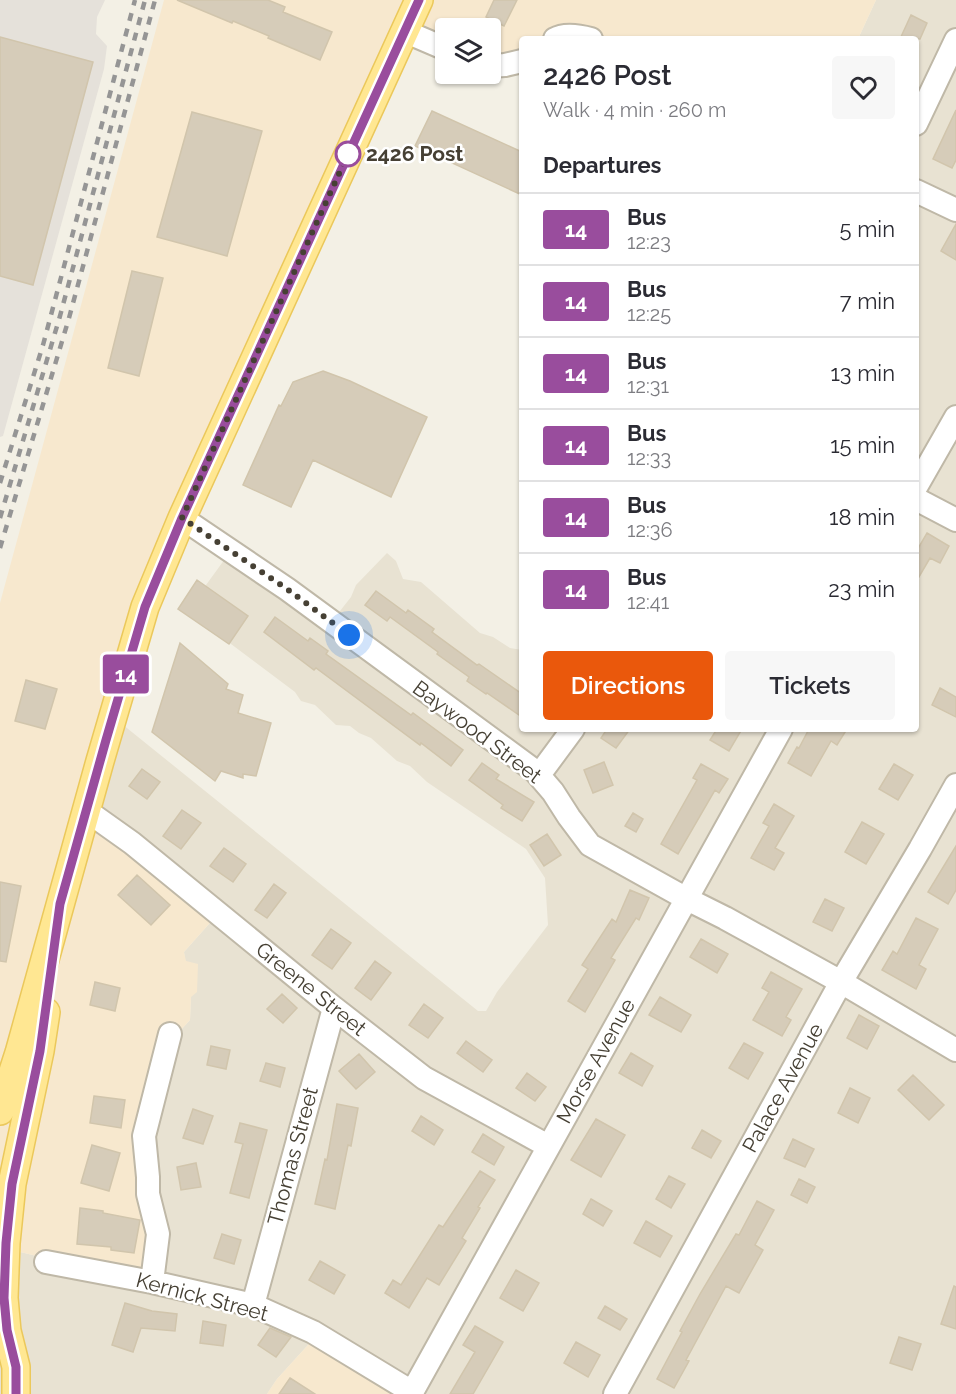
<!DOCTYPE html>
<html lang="en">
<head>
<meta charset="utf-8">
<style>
  :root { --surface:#fff; --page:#f7f7f7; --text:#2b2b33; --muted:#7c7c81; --line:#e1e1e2; --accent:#ea580c }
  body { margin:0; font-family:Raleway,sans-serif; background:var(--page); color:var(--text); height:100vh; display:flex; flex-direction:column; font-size:22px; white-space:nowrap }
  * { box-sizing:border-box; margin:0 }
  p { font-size:20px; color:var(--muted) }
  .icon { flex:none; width:33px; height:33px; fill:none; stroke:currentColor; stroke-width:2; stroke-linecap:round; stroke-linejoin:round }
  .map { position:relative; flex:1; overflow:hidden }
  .drawer { position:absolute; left:519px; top:36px; width:400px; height:696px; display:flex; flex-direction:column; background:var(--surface); border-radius:6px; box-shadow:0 2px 4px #0004 }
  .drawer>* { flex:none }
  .badge { padding:0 12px; border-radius:4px; font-size:21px; line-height:39px }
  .controls { position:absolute; left:435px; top:18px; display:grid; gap:12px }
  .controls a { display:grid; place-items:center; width:66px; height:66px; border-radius:6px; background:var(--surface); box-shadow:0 2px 4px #0004; font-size:30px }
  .you { position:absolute; width:30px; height:30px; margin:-15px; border:4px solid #fff; border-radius:50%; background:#1a73e8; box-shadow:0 0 0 9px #1a73e833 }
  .map>.badge { position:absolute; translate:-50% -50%; box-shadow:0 0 0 3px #fff }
  h2 { padding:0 24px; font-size:22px; line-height:54px }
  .round { display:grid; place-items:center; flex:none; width:63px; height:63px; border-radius:6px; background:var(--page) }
  .head { display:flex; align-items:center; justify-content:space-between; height:102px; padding:0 24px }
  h1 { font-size:28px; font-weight:600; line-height:45px }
  .button { display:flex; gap:12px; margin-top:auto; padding:12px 24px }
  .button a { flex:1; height:69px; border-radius:6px; background:var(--accent); color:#fff; font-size:24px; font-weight:600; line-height:69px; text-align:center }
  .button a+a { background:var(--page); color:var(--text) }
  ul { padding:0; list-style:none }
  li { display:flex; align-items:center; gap:18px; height:72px; padding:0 24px; border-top:2px solid var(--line) }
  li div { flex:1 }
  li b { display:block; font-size:22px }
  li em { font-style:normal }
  li .badge { min-width:66px; font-weight:700; text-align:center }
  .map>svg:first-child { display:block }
  .residential { fill:#e8e2d2 }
  .commercial { fill:#f7e8ce }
  .industrial { fill:#e5e1da }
  .building { fill:#d6ccb9; stroke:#d1c5ac; stroke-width:1.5 }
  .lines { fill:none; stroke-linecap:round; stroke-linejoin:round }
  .minor-casing { stroke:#bfb8a7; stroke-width:26 }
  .major-casing { stroke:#ebc85b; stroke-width:30 }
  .minor { stroke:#fff; stroke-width:22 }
  .major { stroke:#ffe792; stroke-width:27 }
  .rail { stroke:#959595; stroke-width:4.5; stroke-dasharray:8 8; stroke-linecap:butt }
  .line-casing { stroke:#fff; stroke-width:14 }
  .line { stroke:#994d9d; stroke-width:9 }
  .walk { stroke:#464034; stroke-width:6; stroke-dasharray:0 10.8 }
  .stop-dot { fill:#fff; stroke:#994d9d; stroke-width:3 }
  .labels { text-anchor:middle; stroke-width:5; stroke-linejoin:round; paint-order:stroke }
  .stop-label { font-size:21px; font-weight:bold; fill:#464034; stroke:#fff; text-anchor:start }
  .street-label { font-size:21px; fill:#464034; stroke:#fff }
</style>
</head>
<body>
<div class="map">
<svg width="956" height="1394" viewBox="0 0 956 1394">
  <rect width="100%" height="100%" fill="#f3f0e5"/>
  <path class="residential" d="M876 0H956V1394H409L318 1334 277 1379 267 1394H0V1247L53 1260 149 1164 179 1032 190 1020 191 997 184 952 217 915 91 803 112 716 478 1011H486L497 992 548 925 545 878 526 849 427 782 410 766 397 761 371 738 359 733 350 726 336 725 315 705 301 701 295 692 215 632 204 608 206 585 230 552 333 620 351 597 356 585 387 553 396 561 403 579 421 582 480 633 493 637 510 648 522 650V729H916V39H858Z"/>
  <path class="commercial" d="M164 0H876L858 39H522V53L502 54 491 53 490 28H446L445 39 409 21 196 468 91 802 217 915 184 952 186 961 198 964 197 992 191 997 190 1020 179 1032 149 1163 153 1280 53 1260 0 1247V603Z
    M318 1334 409 1394H267L277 1379Z"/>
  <path class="industrial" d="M0 0H105L97 17 96 34 107 46 104 69 3 436 0 437Z"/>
  <path class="building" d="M177 0H268L285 7 283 12 332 32 320 60 268 38 269 36 233 21 232 23Z
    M494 0H517L504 26 486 17Z
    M911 15 927 23 920 39H900Z
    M0 37 93 62 33 285 0 276Z
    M956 110V160L952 168 933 159Z
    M432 111 522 152V195L415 146Z
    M192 112 262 131 227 256 157 237Z
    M956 224V260L941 251Z
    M132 271 163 278 139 376 108 368Z
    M323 371 350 381 427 417 391 497 313 460 291 507 243 485 279 405 281 406 293 382Z
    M927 533 949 546 940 563 930 558 916 582V552Z
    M197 580 248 616 229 644 178 609Z
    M376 591 406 613 408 610 434 629 432 632 477 665 479 664 522 694V717L487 693 486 694 467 681 469 677 437 654 438 652 390 617 387 621 365 605Z
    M275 617 308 641 310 638 328 651 326 654 411 715 413 713 463 750 451 766 421 743 420 745 316 668 314 670 264 632Z
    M180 643 228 684 226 689 243 695 238 713 271 723 256 776 243 774V778L221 771 215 781 152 732Z
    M26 680 57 689 45 729 15 721Z
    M940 688 956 697V717L932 705Z
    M607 729H630L616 748 601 738Z
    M717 729H742L729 751 710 740Z
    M809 729H847L837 745 831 741 811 776 788 763 797 747 799 748Z
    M604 762 613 785 593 793 584 770Z
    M482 763 499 775 496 779 534 802 522 821 501 808 503 805 469 780Z
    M701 764 728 779 719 793 715 790 678 854 661 844 697 780 693 778Z
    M894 764 913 775 898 800 879 789Z
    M142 769 160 782 147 799 129 786Z
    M774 804 794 816 775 848 784 853 774 870 751 858 769 826 763 823Z
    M182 810 201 823 181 849 163 836Z
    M633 813 643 819 636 832 625 826Z
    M862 822 884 834 866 864 845 852Z
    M547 834 561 855 544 866 530 845Z
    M956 846V890L948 904 928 892Z
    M224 848 246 864 233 882 210 866Z
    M137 875 170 905 151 925 118 895Z
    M0 882 21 886 6 962 0 961Z
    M274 884 286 893 267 918 255 910Z
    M630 890 649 898 639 920 636 918 611 958 615 960 585 1012 568 1001 588 969 582 965 612 919 616 922Z
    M825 899 844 908 832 931 813 922Z
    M916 918 938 929 919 965 926 969 916 989 882 970 893 951 897 954Z
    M331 929 351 943 332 969 312 955Z
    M701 939 728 954 717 973 690 957Z
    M375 961 391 973 371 1000 355 988Z
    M771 972 802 989 786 1017 791 1020 782 1036 753 1020 769 992 762 988Z
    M95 982 120 988 115 1011 90 1005Z
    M282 994 297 1008 283 1023 267 1009Z
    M660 997 691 1015 681 1032 649 1015Z
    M424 1004 443 1018 428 1038 409 1025Z
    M859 1015 879 1026 867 1049 847 1038Z
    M466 1041 492 1060 483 1072 457 1053Z
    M744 1043 763 1053 748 1079 729 1068Z
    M211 1046 230 1050 226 1069 207 1065Z
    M631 1053 653 1066 642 1086 619 1073Z
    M359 1054 375 1072 356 1089 339 1071Z
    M266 1063 285 1068 280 1087 260 1081Z
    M527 1073 546 1087 535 1101 516 1088Z
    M913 1075 944 1105 929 1120 898 1090Z
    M850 1088 870 1098 858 1123 838 1113Z
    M94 1096 125 1100 121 1128 90 1123Z
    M337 1104 358 1108 351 1146 348 1145 335 1209 315 1204 325 1159 327 1160Z
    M193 1109 213 1116 203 1144 183 1138Z
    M421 1116 443 1130 434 1145 412 1131Z
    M596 1119 625 1135 601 1177 571 1160Z
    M240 1123 267 1130 249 1198 230 1193 243 1144 235 1142Z
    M702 1130 721 1141 711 1158 692 1148Z
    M483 1134 504 1147 494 1165 472 1152Z
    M793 1139 814 1149 805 1167 784 1158Z
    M92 1145 120 1153 109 1191 81 1183Z
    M196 1163 201 1187 181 1190 177 1167Z
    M480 1171 495 1180 478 1207 480 1208 462 1238 466 1241 439 1285 427 1278 409 1308 385 1293 393 1280 401 1285 439 1225 443 1227Z
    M669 1176 685 1184 671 1208 656 1199Z
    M799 1179 815 1187 807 1203 791 1195Z
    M591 1199 612 1211 603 1226 583 1214Z
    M757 1201 774 1210 755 1245 763 1250 739 1293 726 1286 686 1360 689 1361 674 1388 657 1379 682 1332 680 1331 700 1294 736 1234 739 1235Z
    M80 1208 103 1211V1213L140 1220 134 1253 111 1250V1247L77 1244Z
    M646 1221 672 1236 660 1257 634 1243Z
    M222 1234 241 1240 234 1264 214 1258Z
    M320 1261 345 1275 334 1294 309 1280Z
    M516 1270 539 1283 523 1311 500 1298Z
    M954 1286 956 1287V1329L941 1324Z
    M125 1303 152 1311 177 1314 175 1331 141 1328 133 1352 112 1345Z
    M605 1306 627 1319 620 1330 598 1318Z
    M203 1321 226 1325 223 1346 200 1343Z
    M475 1326 503 1342 473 1394H450L475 1352 463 1345Z
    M270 1328 291 1337 276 1357 258 1345Z
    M899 1337 921 1344 912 1370 890 1363Z
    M576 1342 600 1355 588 1377 564 1363Z
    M290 1378 315 1394H279Z"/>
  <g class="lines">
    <defs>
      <path id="minor" d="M404 31 446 49
        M555 39C565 33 580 36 591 39
        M490 66 505 65 522 61
        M916 124 956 40
        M916 191 956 210
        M916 487 956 417
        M916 499 956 520
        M182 518 287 589 535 771 553 792 569 817 590 845 687 899 725 918 841 982 956 1050
        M539 775 573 729
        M87 811 132 843 334 1008 424 1078 548 1146
        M46 1262 152 1282 253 1305 313 1332 412 1392
        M152 1282 158 1234 148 1194V1177L144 1136 170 1034
        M253 1305 334 1008
        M411 1394 781 729
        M615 1394 841 982 920 849 956 785"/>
      <path id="major" d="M0 1111 19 1053 100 761 145 607 182 518 419 0
        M16 1394V1367L7 1331 4 1298 6 1243 12 1184 40 1051 46 1012"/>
    </defs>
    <use href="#minor" class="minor-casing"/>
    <use href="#major" class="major-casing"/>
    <use href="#minor" class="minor"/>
    <use href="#major" class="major"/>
    <path class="rail" d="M0 483 43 345 135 0
      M0 518 60 316 145 0
      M0 548 69 318 155 0"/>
  </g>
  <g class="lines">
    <defs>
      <path id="line" d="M16 1394V1367L7 1330 4 1298 6 1243 12 1184 40 1051 60 904 106 740 145 607 182 518 419 0"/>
    </defs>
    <use href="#line" class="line-casing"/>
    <use href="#line" class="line"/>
    <path class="walk" d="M348 154 182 518 287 589 349 635"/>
  </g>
  <circle class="stop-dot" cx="348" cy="154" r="12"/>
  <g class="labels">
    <g class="stop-label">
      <text x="366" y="161">2426 Post</text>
    </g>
    <g class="street-label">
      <text transform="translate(477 732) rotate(37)" y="7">Baywood Street</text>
      <text transform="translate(311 989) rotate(39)" y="7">Greene Street</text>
      <text transform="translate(596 1061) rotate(-61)" y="7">Morse Avenue</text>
      <text transform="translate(783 1088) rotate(-61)" y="7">Palace Avenue</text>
      <text transform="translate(293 1156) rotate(-75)" y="7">Thomas Street</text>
      <text transform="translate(202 1297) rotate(15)" y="7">Kernick Street</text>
    </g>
  </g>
</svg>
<div class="controls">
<a><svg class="icon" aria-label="layers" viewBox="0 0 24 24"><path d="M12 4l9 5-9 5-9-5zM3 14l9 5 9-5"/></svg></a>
</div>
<div class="you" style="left:349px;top:635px"></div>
<b class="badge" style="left:126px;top:674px;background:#994d9d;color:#fff">14</b>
<section class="drawer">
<div class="head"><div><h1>2426 Post</h1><p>Walk · 4 min · 260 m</p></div><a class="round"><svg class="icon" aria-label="heart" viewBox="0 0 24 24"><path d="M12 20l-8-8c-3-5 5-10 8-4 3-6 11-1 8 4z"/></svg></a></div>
<h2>Departures</h2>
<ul>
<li><span class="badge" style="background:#994d9d;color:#fff">14</span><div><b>Bus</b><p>12:23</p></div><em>5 min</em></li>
<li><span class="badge" style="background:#994d9d;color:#fff">14</span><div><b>Bus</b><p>12:25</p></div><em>7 min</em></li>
<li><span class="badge" style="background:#994d9d;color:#fff">14</span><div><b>Bus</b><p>12:31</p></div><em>13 min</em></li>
<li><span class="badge" style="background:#994d9d;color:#fff">14</span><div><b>Bus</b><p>12:33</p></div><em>15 min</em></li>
<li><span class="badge" style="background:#994d9d;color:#fff">14</span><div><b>Bus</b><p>12:36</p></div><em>18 min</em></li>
<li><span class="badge" style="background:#994d9d;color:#fff">14</span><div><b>Bus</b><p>12:41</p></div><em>23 min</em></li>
</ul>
<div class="button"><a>Directions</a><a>Tickets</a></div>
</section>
</div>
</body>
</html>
